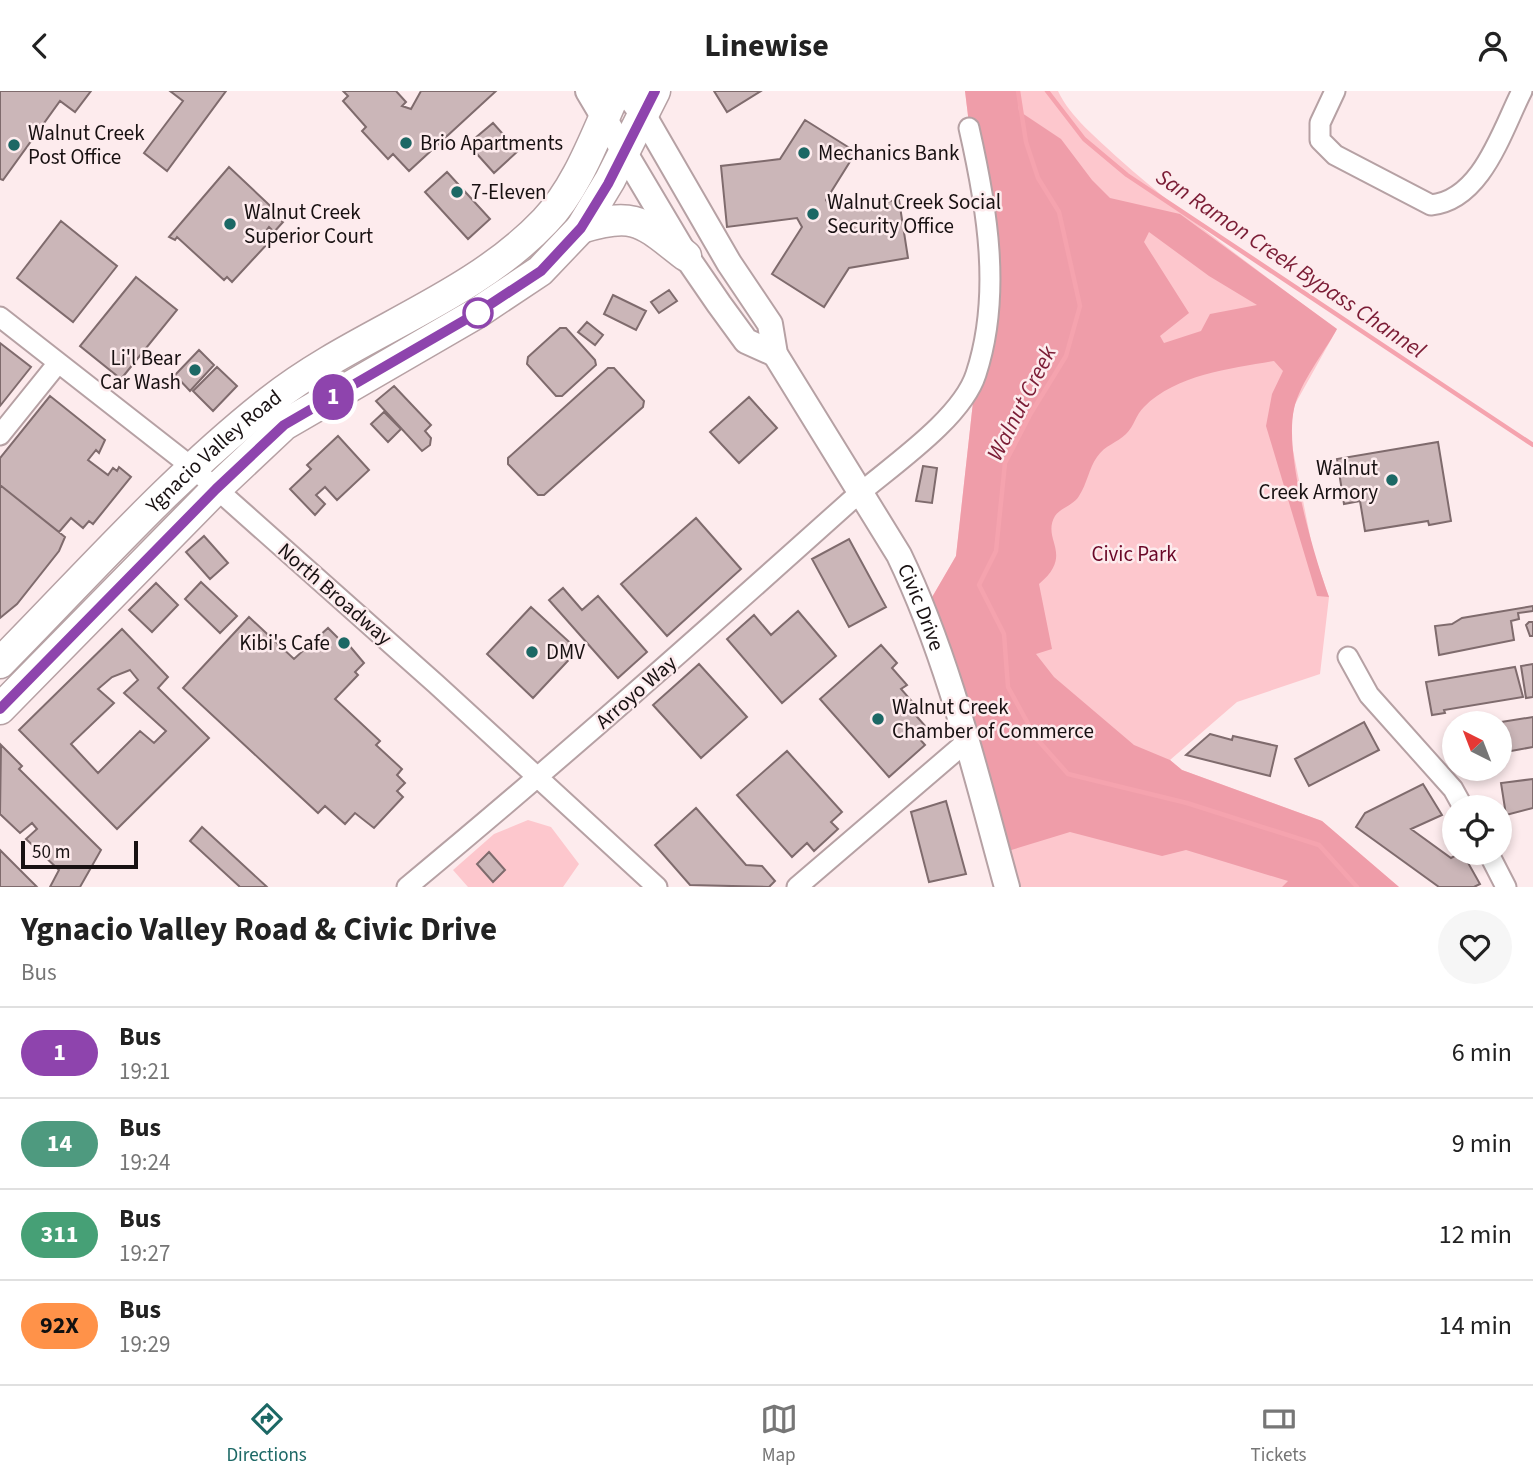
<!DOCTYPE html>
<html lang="en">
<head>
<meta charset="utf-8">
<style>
  :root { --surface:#fff; --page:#f6f6f6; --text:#222; --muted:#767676; --line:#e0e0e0; --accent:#1c6865 }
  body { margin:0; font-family:"Source Sans 3",sans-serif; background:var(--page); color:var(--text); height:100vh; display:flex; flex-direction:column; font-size:26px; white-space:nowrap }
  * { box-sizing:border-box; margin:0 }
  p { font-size:23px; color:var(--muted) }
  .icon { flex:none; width:38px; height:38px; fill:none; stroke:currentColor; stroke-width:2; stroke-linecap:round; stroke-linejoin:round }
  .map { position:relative; height:796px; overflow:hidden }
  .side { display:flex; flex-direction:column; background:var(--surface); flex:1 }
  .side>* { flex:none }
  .badge { padding:0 14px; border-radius:23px; font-size:24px; line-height:46px }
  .needle { width:46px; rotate:318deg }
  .tools { position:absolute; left:1442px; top:620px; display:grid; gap:14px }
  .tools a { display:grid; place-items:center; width:70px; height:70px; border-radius:50%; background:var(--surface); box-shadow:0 4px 10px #0003; font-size:35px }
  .scale { position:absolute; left:21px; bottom:18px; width:117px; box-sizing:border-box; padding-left:7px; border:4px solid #181112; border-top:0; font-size:19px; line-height:24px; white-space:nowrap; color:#181112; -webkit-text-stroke:5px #fdebed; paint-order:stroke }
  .map>.badge { position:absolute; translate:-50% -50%; box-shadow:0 0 0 4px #fff }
  .round { display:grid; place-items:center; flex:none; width:74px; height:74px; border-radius:37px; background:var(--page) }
  .overview { display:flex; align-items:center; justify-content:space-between; height:119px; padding:0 21px }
  h1 { font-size:33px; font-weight:700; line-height:52px }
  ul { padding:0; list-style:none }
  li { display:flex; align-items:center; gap:21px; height:91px; padding:0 21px; border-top:2px solid var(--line) }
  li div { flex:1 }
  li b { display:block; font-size:26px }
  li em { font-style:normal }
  li .badge { min-width:77px; font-weight:700; text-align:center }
  header { display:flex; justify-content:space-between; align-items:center; height:91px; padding:0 21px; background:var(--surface); font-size:32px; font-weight:700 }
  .dock { display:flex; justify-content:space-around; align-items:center; height:98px; border-top:2px solid var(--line); background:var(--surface); font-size:19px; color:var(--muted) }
  .dock a { display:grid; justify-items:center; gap:4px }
  .dock .current { color:var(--accent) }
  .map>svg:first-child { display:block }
  .green { fill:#fdc7cd }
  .forest { fill:#ef9da9; fill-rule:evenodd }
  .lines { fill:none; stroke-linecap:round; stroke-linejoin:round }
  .stream { stroke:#f5a3ae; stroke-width:4.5 }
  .building { fill:#cbb6b8; stroke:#7f6b6d; stroke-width:2; fill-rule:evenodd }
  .minor-casing { stroke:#b6a1a4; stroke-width:23 }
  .major-casing { stroke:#b6a1a4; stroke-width:28 }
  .highway-casing { stroke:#b6a1a4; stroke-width:33 }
  .minor { stroke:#fff; stroke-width:19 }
  .major { stroke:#fff; stroke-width:24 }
  .highway { stroke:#fff; stroke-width:30 }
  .line-casing { stroke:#fff; stroke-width:16 }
  .line { stroke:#8e44ad; stroke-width:10 }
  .poi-dot { fill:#1c6865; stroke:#fdebed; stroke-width:2.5 }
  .stop-dot { fill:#fff; stroke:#8e44ad; stroke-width:3.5 }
  .labels { text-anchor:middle; stroke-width:5; stroke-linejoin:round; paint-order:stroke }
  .poi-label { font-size:21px; fill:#181112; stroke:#fdebed; text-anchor:start }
  .street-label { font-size:21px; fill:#181112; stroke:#fdebed }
  .park-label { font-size:21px; fill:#6a0828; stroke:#fdebed }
  .water-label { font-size:23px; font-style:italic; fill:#7b1c35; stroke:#fdebed }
</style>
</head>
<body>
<header><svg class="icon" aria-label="back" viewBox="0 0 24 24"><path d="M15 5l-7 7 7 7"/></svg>Linewise<svg class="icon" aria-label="person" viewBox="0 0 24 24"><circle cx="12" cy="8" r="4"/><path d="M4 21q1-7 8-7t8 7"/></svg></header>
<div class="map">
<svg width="1533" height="796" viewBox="0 0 1533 796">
  <rect width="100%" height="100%" fill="#fdebed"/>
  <path class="green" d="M965 0H1058C1070 26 1098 48 1118 67 1188 129 1262 183 1337 238L1294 315 1290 344 1313 460 1329 506 1320 583 1237 611 1170 669 1182 679 1322 730 1399 796H1007L924 520 956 465 976 284 991 213Z
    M528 729 551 736 579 773 563 796H468L453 779 494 743Z"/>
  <path class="forest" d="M965 0H1017L1019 20 1061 48 1092 89 1110 107 1180 123 1337 238C1324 262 1300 291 1294 318 1284 363 1313 461 1329 506L1317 505 1266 335 1272 303 1283 280 1274 270C1231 278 1177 283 1144 316 1136 323 1134 336 1126 343 1117 352 1105 354 1097 366 1089 377 1087 393 1079 405 1074 414 1060 417 1055 425 1041 449 1075 463 1039 493L1052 558 1036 563 1054 586 1134 654 1170 669 1182 679 1322 730 1399 796H1282L1288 790 1186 759 1162 765 1070 741 998 763 924 520 956 465 976 284 991 213ZM1149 141 1209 185 1257 214 1210 223 1201 240 1164 252 1160 245 1189 222 1144 151Z"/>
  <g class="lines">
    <path class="stream" d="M1018 0 1026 51 1038 87 1059 121 1080 215 1066 265 1031 322 1005 372 996 460 979 494 1004 543 1008 596 1036 647 1068 683 1187 712 1319 754 1357 796
      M1047 0 1084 48 1127 84 1533 354"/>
  </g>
  <path class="building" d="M0 0H91L75 21 60 10 3 89 0 88Z
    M170 0H226L167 80 144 62 183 10Z
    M343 0H396L406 11 402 15 411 18 421 0H496L409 80 393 63 388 68 362 40 366 36 343 10 348 5Z
    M714 0H761L727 21Z
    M805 29 856 61 826 109 831 118 899 109 908 167 849 177 824 216 772 183 802 136 797 127 727 136 721 75 780 68Z
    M493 32 518 60 494 82 468 53Z
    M229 76 280 124 277 126 283 131 274 141 269 136 262 145 269 151 232 191 227 186 224 189 177 146 175 149 169 146Z
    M447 81 490 128 468 148 425 101Z
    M61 130 117 175 73 231 17 187Z
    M136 186 177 219 121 288 80 255Z
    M669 199 677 210 659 222 651 211Z
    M613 204 646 220 636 239 604 223Z
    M587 231 603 244 595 254 578 241Z
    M560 237H566L595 269 596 274 562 305H556L527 273 528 266Z
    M0 252 31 276 0 315Z
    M199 259 214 274 190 300 175 284Z
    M217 276 237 295 213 320 193 300Z
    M608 277H614L644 310 643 316 544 404H538L508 373V367Z
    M394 295 431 334 425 340 431 347 430 354 422 360 376 310Z
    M50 305 105 349 99 362 96 359 88 369 108 384 113 377 117 380 119 376 131 386 93 433 89 430 83 437 71 427 59 441 0 394V367Z
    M749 306 777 337 739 372 710 341Z
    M384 321 401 338 388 351 371 333Z
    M338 345 369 379 337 409 325 396 316 404 325 413 315 424 290 398 311 378 307 374Z
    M1438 351 1451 430 1429 434 1428 430 1365 440 1360 410 1344 413 1337 368Z
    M923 375 937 377 932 412 916 410Z
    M0 394 65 446 59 460 17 513 0 527Z
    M696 427 741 478 667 545 621 493Z
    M204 445 228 472 210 488 186 461Z
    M849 448 886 516 849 536 812 468Z
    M201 491 237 525 220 542 185 508Z
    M156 492 178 514 152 541 129 519Z
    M563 497 582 519 598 505 647 561 618 587 549 509Z
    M1533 515V520L1518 522 1519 528 1511 530 1514 549 1439 564 1435 535 1452 533 1462 527Z
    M531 516 578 559 533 607 487 563Z
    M798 520 836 565 782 612 727 548 754 524 771 544Z
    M249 526 294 568 328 537 341 550 343 547 364 572 355 581 358 584 335 608 380 650 376 654 402 678 397 684 405 692 397 700 403 706 374 737 355 722 345 733 325 715 318 722 183 597Z
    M1529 531H1533V545H1530L1526 534Z
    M122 538 168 586 158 597 209 647 117 738 19 639ZM130 579 138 589 124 602 166 640 154 652 140 640 98 682 71 653 114 612 98 598 112 586Z
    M881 554 897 572 892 577 907 594 901 598 916 615 911 619 926 636 917 645 925 654 889 686 820 608Z
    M699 573 747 626 701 667 653 614Z
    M1533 573V606L1526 607 1521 575Z
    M1515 576 1523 606 1444 619 1445 622 1432 624 1426 591Z
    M1533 626V656L1500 662V632H1495Z
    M1364 631 1379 659 1309 695 1295 668Z
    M1210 643 1232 649 1233 645 1277 655 1270 685 1186 664Z
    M1 654 22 675 19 678 101 759 80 796H50L59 779 26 748 37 738 32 732 20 742 0 723Z
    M787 660 842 721 831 731 838 738 814 760 807 752 792 766 737 704Z
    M1533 688V717L1506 724 1501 692Z
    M1423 693 1442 724 1411 738 1451 767 1462 761 1480 793 1474 796H1439L1356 736 1365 722Z
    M946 710 966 783 929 791 911 721Z
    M696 717 746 774 762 775 775 790 769 796 690 794 655 754Z
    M202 736 267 796H240L190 750Z
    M0 759 37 796H0Z
    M489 761 505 779 493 791 477 773Z"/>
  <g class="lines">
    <defs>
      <path id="minor" d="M1335 0 1320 32V49L1335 64 1431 114C1482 109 1502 39 1522 0
        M0 226 193 377 436 593 657 796
        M0 344 58 272
        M1348 566 1369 604 1453 698 1463 716
        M1488 761 1506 796
        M407 796C557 672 702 543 847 413 885 379 961 330 976 283 1002 204 987 116 969 37
        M797 796 965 652"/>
      <g id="major">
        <path d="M588 0 686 165 719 213 746 250 775 263"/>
        <path id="s1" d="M625 0 644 25 729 172 770 233 775 263 899 464C949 568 976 684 1007 796"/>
      </g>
      <g id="highway">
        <path d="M581 137C636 120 642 131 686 165"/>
        <path id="s2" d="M0 572C88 483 172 387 270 310 356 242 469 210 545 130 578 96 596 43 616 0"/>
        <path d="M0 618 216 398 284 334 477 222 540 180 581 137 610 89 655 0"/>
      </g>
    </defs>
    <use href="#minor" class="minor-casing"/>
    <use href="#major" class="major-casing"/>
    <use href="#highway" class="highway-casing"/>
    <use href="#minor" class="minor"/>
    <use href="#major" class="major"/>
    <use href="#highway" class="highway"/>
  </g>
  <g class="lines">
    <defs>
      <path id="line" d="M0 618 216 398 284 334 477 222 541 180 581 137 608 93 655 0"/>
    </defs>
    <use href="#line" class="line-casing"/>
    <use href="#line" class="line"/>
  </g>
  <g class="poi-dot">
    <circle cx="406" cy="52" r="7"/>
    <circle cx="14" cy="54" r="7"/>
    <circle cx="804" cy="62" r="7"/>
    <circle cx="457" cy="101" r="7"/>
    <circle cx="813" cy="123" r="7"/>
    <circle cx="230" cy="133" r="7"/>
    <circle cx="195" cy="279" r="7"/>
    <circle cx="1392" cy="389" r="7"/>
    <circle cx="344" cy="552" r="7"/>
    <circle cx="532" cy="561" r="7"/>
    <circle cx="878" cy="628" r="7"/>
  </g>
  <circle class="stop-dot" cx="478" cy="222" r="14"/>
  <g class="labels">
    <g class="poi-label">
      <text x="28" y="49">Walnut Creek<tspan x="28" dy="24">Post Office</tspan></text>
      <text x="420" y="59">Brio Apartments</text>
      <text x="818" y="69">Mechanics Bank</text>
      <text x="471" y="108">7-Eleven</text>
      <text x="827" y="118">Walnut Creek Social<tspan x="827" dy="24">Security Office</tspan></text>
      <text x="244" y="128">Walnut Creek<tspan x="244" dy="24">Superior Court</tspan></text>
      <text x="181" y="274" text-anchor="end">Li'l Bear<tspan x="181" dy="24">Car Wash</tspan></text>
      <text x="1378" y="384" text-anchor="end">Walnut<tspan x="1378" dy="24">Creek Armory</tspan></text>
      <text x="330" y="559" text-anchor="end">Kibi's Cafe</text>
      <text x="546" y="568">DMV</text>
      <text x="892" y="623">Walnut Creek<tspan x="892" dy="24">Chamber of Commerce</tspan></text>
    </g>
    <g class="street-label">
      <text dy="7" stroke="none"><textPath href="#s2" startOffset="301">Ygnacio Valley Road</textPath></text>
      <text transform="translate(335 503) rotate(41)" y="7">North Broadway</text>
      <text dy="7" stroke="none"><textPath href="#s1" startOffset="598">Civic Drive</textPath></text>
      <text transform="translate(636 601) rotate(-41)" y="7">Arroyo Way</text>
    </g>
    <g class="park-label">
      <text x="1134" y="470">Civic Park</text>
    </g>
    <g class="water-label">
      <text transform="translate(1291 172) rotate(34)" y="8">San Ramon Creek Bypass Channel</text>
      <text transform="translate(1021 312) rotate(-63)" y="8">Walnut Creek</text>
    </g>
  </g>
</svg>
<div class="tools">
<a><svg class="needle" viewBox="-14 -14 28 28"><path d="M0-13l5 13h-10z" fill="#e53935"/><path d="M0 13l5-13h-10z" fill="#767676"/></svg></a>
<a><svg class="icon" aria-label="locate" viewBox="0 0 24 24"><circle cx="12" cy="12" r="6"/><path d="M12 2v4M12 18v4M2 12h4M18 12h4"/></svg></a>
</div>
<div class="scale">50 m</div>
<b class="badge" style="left:333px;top:306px;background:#8e44ad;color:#fff">1</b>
</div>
<section class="side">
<div class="overview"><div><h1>Ygnacio Valley Road &amp; Civic Drive</h1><p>Bus</p></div><a class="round"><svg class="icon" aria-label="heart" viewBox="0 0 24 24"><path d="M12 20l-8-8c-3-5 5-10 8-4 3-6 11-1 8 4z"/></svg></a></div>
<ul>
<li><span class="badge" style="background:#8e44ad;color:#fff">1</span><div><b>Bus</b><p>19:21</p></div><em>6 min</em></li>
<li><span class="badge" style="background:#4e9a7f;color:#fff">14</span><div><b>Bus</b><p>19:24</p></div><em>9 min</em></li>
<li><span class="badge" style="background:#46a076;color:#fff">311</span><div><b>Bus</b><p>19:27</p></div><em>12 min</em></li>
<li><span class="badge" style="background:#ff9249;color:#111">92X</span><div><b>Bus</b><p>19:29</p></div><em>14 min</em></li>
</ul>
</section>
<nav class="dock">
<a class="current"><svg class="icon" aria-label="directions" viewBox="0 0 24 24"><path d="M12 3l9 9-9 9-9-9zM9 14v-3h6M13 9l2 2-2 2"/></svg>Directions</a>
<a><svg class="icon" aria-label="map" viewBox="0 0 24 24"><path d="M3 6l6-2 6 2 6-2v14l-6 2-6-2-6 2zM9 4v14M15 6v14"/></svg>Map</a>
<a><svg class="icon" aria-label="tickets" viewBox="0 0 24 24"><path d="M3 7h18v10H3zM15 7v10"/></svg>Tickets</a>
</nav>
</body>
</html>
